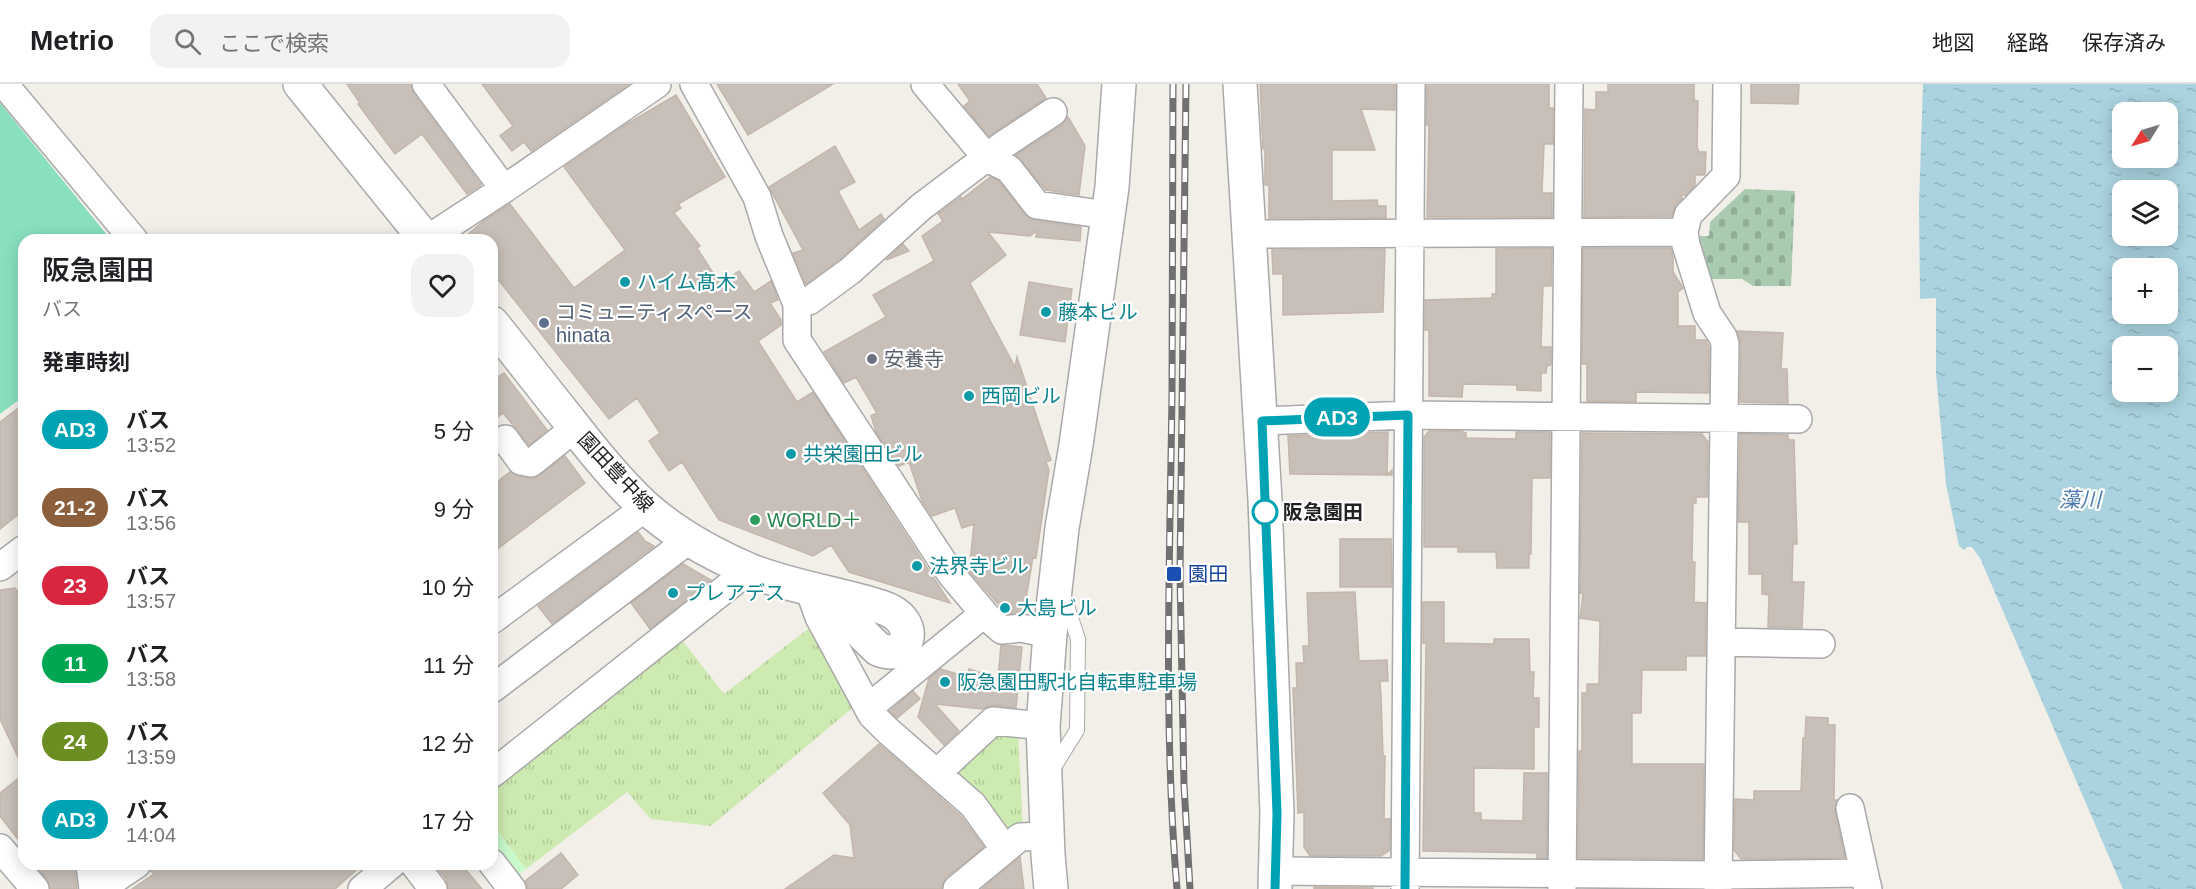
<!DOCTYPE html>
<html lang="ja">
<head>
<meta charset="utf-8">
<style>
  :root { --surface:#fff; --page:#f2f2f2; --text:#202124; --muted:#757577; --line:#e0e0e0 }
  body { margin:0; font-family:Arial,"Noto Sans JP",sans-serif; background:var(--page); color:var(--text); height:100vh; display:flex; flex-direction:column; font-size:22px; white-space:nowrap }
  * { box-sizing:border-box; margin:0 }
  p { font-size:20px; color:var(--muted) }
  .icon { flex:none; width:33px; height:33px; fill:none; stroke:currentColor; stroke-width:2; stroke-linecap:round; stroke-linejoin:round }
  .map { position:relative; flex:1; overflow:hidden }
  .sheet { position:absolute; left:18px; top:150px; width:480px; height:636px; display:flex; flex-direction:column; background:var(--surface); border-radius:18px; box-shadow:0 3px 15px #0003 }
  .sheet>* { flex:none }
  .badge { padding:0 12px; border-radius:20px; font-size:21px; line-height:39px }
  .needle { width:39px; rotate:233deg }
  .controls { position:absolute; left:2112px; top:18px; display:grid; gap:12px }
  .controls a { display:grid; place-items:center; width:66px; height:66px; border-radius:12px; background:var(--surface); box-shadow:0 3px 15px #0003; font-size:30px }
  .map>.badge { position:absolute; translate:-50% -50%; box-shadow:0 0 0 3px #fff }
  h2 { padding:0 24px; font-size:22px; line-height:54px }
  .round { display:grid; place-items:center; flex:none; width:63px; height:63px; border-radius:18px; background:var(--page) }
  .overview { display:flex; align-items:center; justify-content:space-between; height:102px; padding:0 24px }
  h1 { font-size:28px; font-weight:600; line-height:45px }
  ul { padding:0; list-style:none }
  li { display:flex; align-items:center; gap:18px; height:78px; padding:0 24px }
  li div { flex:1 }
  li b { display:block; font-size:22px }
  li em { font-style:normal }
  li .badge { min-width:66px; font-weight:700; text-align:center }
  header { display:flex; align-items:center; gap:36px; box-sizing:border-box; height:84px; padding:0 30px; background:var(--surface); border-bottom:2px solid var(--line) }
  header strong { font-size:28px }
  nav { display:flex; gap:33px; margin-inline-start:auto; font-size:21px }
  .search { width:420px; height:54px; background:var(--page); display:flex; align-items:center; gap:15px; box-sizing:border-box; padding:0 21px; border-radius:18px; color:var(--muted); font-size:22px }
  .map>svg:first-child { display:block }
  .grass { fill:url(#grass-tufts) }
  .cemetery { fill:url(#cemetery-stones) }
  .park { fill:url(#park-tufts) }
  .pitch { fill:#88e0be }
  .water { fill:url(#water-ripples); fill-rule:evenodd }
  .building { fill:#c7bfb8; stroke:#c4b6ab; stroke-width:1.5 }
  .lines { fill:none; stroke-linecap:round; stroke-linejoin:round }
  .service-casing { stroke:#a9a9a9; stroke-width:16 }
  .minor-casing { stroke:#a9a9a9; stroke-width:30 }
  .tertiary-casing { stroke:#a9a9a9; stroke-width:36 }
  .service { stroke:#fff; stroke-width:14 }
  .minor { stroke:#fff; stroke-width:27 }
  .tertiary { stroke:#fff; stroke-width:33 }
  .rail-casing { stroke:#707070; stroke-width:7 }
  .rail { stroke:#fff; stroke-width:4.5; stroke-dasharray:14; stroke-linecap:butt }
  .line-casing { stroke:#fff; stroke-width:14 }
  .line { stroke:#00a3b4; stroke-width:9 }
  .culture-dot { fill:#0f9aa8; stroke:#fff; stroke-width:2 }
  .service-dot { fill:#5c6f8a; stroke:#fff; stroke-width:2 }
  .worship-dot { fill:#6b7280; stroke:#fff; stroke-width:2 }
  .stop-dot { fill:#fff; stroke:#00a3b4; stroke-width:3 }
  .leisure-dot { fill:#2e9e5b; stroke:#fff; stroke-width:2 }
  .transit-dot { fill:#1a4fb4; stroke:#fff; stroke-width:2 }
  .labels { text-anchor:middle; stroke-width:4.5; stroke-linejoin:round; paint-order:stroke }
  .culture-label { font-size:20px; fill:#0d838f; stroke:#fff; text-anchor:start }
  .service-label { font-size:20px; fill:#4e5e75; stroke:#fff; text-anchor:start }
  .worship-label { font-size:20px; fill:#5b616d; stroke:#fff; text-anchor:start }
  .street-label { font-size:20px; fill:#222; stroke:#fff }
  .stop-label { font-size:20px; font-weight:bold; fill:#222; stroke:#fff; text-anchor:start }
  .leisure-label { font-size:20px; fill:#27864d; stroke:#fff; text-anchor:start }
  .transit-label { font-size:20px; fill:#164399; stroke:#fff; text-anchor:start }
  .water-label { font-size:21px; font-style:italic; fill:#4a7aab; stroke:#fff }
</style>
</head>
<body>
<header>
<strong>Metrio</strong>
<div class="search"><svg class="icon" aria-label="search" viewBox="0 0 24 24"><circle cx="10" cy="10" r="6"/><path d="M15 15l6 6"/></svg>ここで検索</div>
<nav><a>地図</a><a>経路</a><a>保存済み</a></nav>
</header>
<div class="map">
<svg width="2196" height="805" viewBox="0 0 2196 805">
  <defs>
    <pattern id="grass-tufts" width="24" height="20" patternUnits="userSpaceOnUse" patternTransform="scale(1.5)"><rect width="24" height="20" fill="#cdebb0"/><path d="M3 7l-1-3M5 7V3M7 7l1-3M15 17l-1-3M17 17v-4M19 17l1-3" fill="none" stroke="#b0c997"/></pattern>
    <pattern id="cemetery-stones" width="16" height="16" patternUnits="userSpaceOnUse" patternTransform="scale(1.5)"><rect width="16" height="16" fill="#aacbaf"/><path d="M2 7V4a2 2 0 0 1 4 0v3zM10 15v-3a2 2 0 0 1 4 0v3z" fill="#92ae96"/></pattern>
    <pattern id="park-tufts" width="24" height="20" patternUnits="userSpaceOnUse" patternTransform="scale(1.5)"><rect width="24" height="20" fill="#c8facc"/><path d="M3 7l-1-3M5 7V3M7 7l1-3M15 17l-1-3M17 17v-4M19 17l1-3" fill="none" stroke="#acd6af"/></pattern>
    <pattern id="water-ripples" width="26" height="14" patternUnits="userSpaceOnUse" patternTransform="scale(1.5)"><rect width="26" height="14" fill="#aad3df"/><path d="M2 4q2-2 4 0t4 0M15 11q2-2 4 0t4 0" fill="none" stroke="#92b5bf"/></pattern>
  </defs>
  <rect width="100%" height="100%" fill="#f2efe9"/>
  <path class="grass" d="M808 545 856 621 711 742 651 735 627 708 526 785 492 740V699L678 551 724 610Z
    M994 648 1018 649 1023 743 1003 753 947 689Z"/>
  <path class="cemetery" d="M1745 105 1795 107 1791 202H1753L1742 195H1708L1697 152H1709L1710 138Z"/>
  <path class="park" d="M492 740 526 785 512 796 492 769Z"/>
  <path class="pitch" d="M0 19 111 156H24V312L0 330Z"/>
  <path class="water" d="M1923 0H2196V805H2123L1980 474 1972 463H1967L1964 466 1959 462 1946 400 1936 290V214L1920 215 1919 120ZM2122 28H2168V74H2122ZM2122 106H2168V152H2122ZM2122 184H2168V230H2122ZM2122 262H2168V308H2122Z"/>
  <path class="building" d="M347 0H411L413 9 481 101 467 110 422 50 395 70 358 20 360 19Z
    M482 0H629L531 67 524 58 512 67 500 52 513 42Z
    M717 0H833L748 51Z
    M958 0H1037L1046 14 989 52 964 22 970 17Z
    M1260 0H1395V26L1361 25 1375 66H1332V117L1377 116 1378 122H1386V134H1269V101H1265V65H1263Z
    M1427 0H1549V24H1553V60H1544L1542 109H1552V133H1427L1429 41H1426Z
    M1608 0H1694V16L1698 17 1697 63 1699 68H1706L1705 91H1695V101L1686 111H1682V115L1676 120 1672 132 1584 133 1585 25 1596 26V8H1608Z
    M1751 0H1799L1798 20 1751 19Z
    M676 11 725 93 678 120 681 124 674 129 700 162 697 164 720 200 739 187 754 208 771 197 778 216 770 219 781 236V241L758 257 797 318 813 308 950 519 849 488 831 461 813 472 719 436 682 378 669 387 649 357 660 349 637 314 609 335 492 188V156H461L486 135 510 120 574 204 625 166 564 83 625 41Z
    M1068 33 1085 62 1079 111 1046 106 1016 71 1062 41Z
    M835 62 855 98 838 107 859 146 881 130 884 135 840 175 806 200 793 169 803 166 769 103Z
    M990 93 999 97 1025 131 1034 136 1081 143 1080 157 1036 153 1037 147 1030 152 988 148 1006 171 970 199 1015 283 1017 273 1051 376 1046 378 1049 386 1036 474 1033 473 1024 527 1007 530 969 487 974 440 962 444 955 424 932 432 922 417 909 378 899 382 876 348 871 332 877 329 856 293 844 299 824 268 886 233 873 211 934 177 922 152 943 137 938 130 961 113 962 115Z
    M903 160 909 167 886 176Z
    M1552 164 1551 202H1543L1541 263H1551V281L1547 282 1546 289H1541V307L1517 306V301L1463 300 1462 313 1429 312V246H1425V216L1492 214V210H1496V165Z
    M1583 164H1671L1673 173V188L1683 204 1678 208V242H1695V256H1706L1709 262V309L1636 308V318L1587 317V280H1582Z
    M1385 165 1383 228 1283 231V190H1273L1272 166Z
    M1029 198 1072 205 1065 258 1020 251Z
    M1737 247 1783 249 1781 285H1787L1788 319 1740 318 1741 260Z
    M504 289 547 346 529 361 503 329 492 337V297Z
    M24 320V426L0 445V338Z
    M1429 347H1461L1466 349V354L1516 355V348H1550V394H1532L1531 470H1529V484H1497L1496 468H1458V463H1424V353Z
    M1388 348 1387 391 1392 386V391L1290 390 1288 352Z
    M1582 349 1702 350 1708 358 1707 413H1696V419H1693L1692 478H1695L1694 518 1706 519 1705 572H1686V586H1642L1641 629H1632V680H1704L1703 775 1578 774 1579 667H1582V609H1587V600H1599L1600 537 1580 534 1583 510 1580 509Z
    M1740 350 1788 351V356H1794L1797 460H1793L1792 498H1804L1802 544 1768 543 1769 511 1762 510V490H1749V438H1738Z
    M565 372 585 399 492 469V402L510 388 518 392 535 394Z
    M638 448 645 457 654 462 552 540 538 522Z
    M1340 455H1391L1392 503H1340Z
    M683 480 711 496 650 545 631 519Z
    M15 504 24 516V686L0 635V506Z
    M1355 508 1359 577 1387 576 1388 597H1380L1381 612 1383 672H1385L1384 735H1390V766L1381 772H1310L1304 763V728L1298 729 1293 604H1297L1296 579H1304L1303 562H1309L1307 509Z
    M1423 518H1444V559L1494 560V555H1529L1530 588H1534L1533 614H1539V643H1534V685L1474 684V729H1481V736L1523 737 1524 689H1547V774H1537V769L1423 767 1426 559H1423Z
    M1001 561 1022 563 1016 624 994 621 982 625 935 620 959 647 944 661 918 633 929 594 941 585 967 593 969 585 998 594Z
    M913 607 920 615 897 634 890 627Z
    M1806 633 1828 634V641H1835L1834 716H1837L1835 727 1845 774 1741 775 1734 766 1735 715 1754 716V707H1801L1803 654H1805Z
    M879 660 961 732 984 763 947 793 943 799 942 805H785L834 771 854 774 850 741 823 709Z
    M24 690V763L0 732V709Z
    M561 769 578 791 561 805H527L525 797Z
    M1020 773 1024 805H982Z
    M34 780H74L77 805H50L47 795Z
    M153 780H363L335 805H132L154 790 151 787Z
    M434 780H461L482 805H448L446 795Z
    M1314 803 1373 804V805H1314Z"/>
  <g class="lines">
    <defs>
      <path id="service" d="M1051 688 1077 646 1078 555 1064 513"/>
      <path id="minor" d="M4 0 134 156
        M426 0 504 105
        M694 0 757 113 769 152 797 220V256L951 490 988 534
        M925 0 987 74 1009 85 1037 121 1108 131
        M1249 150 1684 148
        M426 156 504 105 657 0
        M797 220 809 217 850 187 921 123 1003 61 1053 28
        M1262 337 1408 331 1798 335
        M505 355 521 377 531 379 575 344
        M0 483 24 465
        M809 505 819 533 872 631 887 646 973 721 1004 764
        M492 536 646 423
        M1721 558 1821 560
        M492 605 690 455
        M868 624 981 532 988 534 1002 546 1021 544 1050 550
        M937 689 993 637 1043 642
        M492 690 749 486
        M1850 724 1866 797
        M0 764 35 805
        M492 779 512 805
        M90 780 93 805
        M414 780 433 805
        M1276 787 1718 791 1864 789 1868 805
        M100 805 137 780
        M362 805 392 780
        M957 805 1020 753 1047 752
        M1405 805 1411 0
        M1562 805 1569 0
        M1718 805 1725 260 1723 253 1707 229 1686 161 1684 148 1688 131 1726 92 1727 0"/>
      <path id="tertiary" d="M300 0 426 156
        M1240 0 1265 416 1277 729 1275 805
        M492 239C518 271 543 304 569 336 592 366 616 396 644 422 674 449 712 470 749 486 791 503 837 509 881 523 923 536 909 579 878 565L840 528 809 505
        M1051 805 1048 771 1043 642 1050 550 1062 444 1076 361 1112 103 1119 0"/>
    </defs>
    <use href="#service" class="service-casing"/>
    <use href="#minor" class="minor-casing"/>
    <use href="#tertiary" class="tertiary-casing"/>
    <use href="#service" class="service"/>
    <use href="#minor" class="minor"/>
    <use href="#tertiary" class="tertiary"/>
    <defs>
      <path id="rail" d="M1173 0C1172 103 1173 206 1172 309 1170 474 1163 640 1177 805
        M1186 0 1180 490 1184 701 1190 805"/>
    </defs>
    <use href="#rail" class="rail-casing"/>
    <use href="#rail" class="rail"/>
  </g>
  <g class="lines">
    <defs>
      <path id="line" d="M1275 805 1277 729 1262 337 1408 331 1405 805"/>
    </defs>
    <use href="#line" class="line-casing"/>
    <use href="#line" class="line"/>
  </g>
  <g class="culture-dot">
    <circle cx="625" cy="198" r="6"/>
    <circle cx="1046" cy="228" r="6"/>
    <circle cx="969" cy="312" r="6"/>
    <circle cx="791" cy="370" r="6"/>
    <circle cx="917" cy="482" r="6"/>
    <circle cx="673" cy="509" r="6"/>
    <circle cx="1005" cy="524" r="6"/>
    <circle cx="945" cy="598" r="6"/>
  </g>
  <circle class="service-dot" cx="544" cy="239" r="6"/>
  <circle class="worship-dot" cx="872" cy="275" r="6"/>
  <circle class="stop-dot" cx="1265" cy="428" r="12"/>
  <circle class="leisure-dot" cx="755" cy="436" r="6"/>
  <rect class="transit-dot" x="1166" y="482" width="16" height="16" rx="3"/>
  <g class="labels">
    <g class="culture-label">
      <text x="637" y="205">ハイム髙木</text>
      <text x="1058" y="235">藤本ビル</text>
      <text x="981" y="319">西岡ビル</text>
      <text x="803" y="377">共栄園田ビル</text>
      <text x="929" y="489">法界寺ビル</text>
      <text x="685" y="516">プレアデス</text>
      <text x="1017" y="531">大島ビル</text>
      <text x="957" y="605">阪急園田駅北自転車駐車場</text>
    </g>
    <g class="service-label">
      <text x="556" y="235">コミュニティスペース<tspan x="556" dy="23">hinata</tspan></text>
    </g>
    <g class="worship-label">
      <text x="884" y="282">安養寺</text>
    </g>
    <g class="street-label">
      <text transform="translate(616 388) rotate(47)" y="7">園田豊中線</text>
    </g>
    <g class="stop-label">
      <text x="1283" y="435">阪急園田</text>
    </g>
    <g class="leisure-label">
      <text x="767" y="443">WORLD＋</text>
    </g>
    <g class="transit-label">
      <text x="1188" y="497">園田</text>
    </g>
    <g class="water-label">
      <text x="2080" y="423">藻川</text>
    </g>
  </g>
</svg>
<div class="controls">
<a><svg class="needle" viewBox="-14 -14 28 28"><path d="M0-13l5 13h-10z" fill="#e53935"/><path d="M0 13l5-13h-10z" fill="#757577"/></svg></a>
<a><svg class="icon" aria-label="layers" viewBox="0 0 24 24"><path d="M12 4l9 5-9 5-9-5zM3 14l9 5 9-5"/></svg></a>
<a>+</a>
<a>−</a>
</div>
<b class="badge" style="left:1337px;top:333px;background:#00a3b4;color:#fff">AD3</b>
<section class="sheet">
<div class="overview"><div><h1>阪急園田</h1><p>バス</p></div><a class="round"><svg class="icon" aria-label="heart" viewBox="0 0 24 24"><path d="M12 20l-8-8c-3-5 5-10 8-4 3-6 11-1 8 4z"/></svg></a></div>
<h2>発車時刻</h2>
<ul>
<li><span class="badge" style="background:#00a3b4;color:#fff">AD3</span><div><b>バス</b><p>13:52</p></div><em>5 分</em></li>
<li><span class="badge" style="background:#8b5e3c;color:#fff">21-2</span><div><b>バス</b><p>13:56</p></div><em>9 分</em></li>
<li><span class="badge" style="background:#d7263d;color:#fff">23</span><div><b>バス</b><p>13:57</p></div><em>10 分</em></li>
<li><span class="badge" style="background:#00a651;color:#fff">11</span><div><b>バス</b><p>13:58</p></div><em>11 分</em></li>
<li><span class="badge" style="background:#6b8e23;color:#fff">24</span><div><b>バス</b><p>13:59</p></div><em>12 分</em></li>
<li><span class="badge" style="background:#00a3b4;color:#fff">AD3</span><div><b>バス</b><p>14:04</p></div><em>17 分</em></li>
</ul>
</section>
</div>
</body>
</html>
